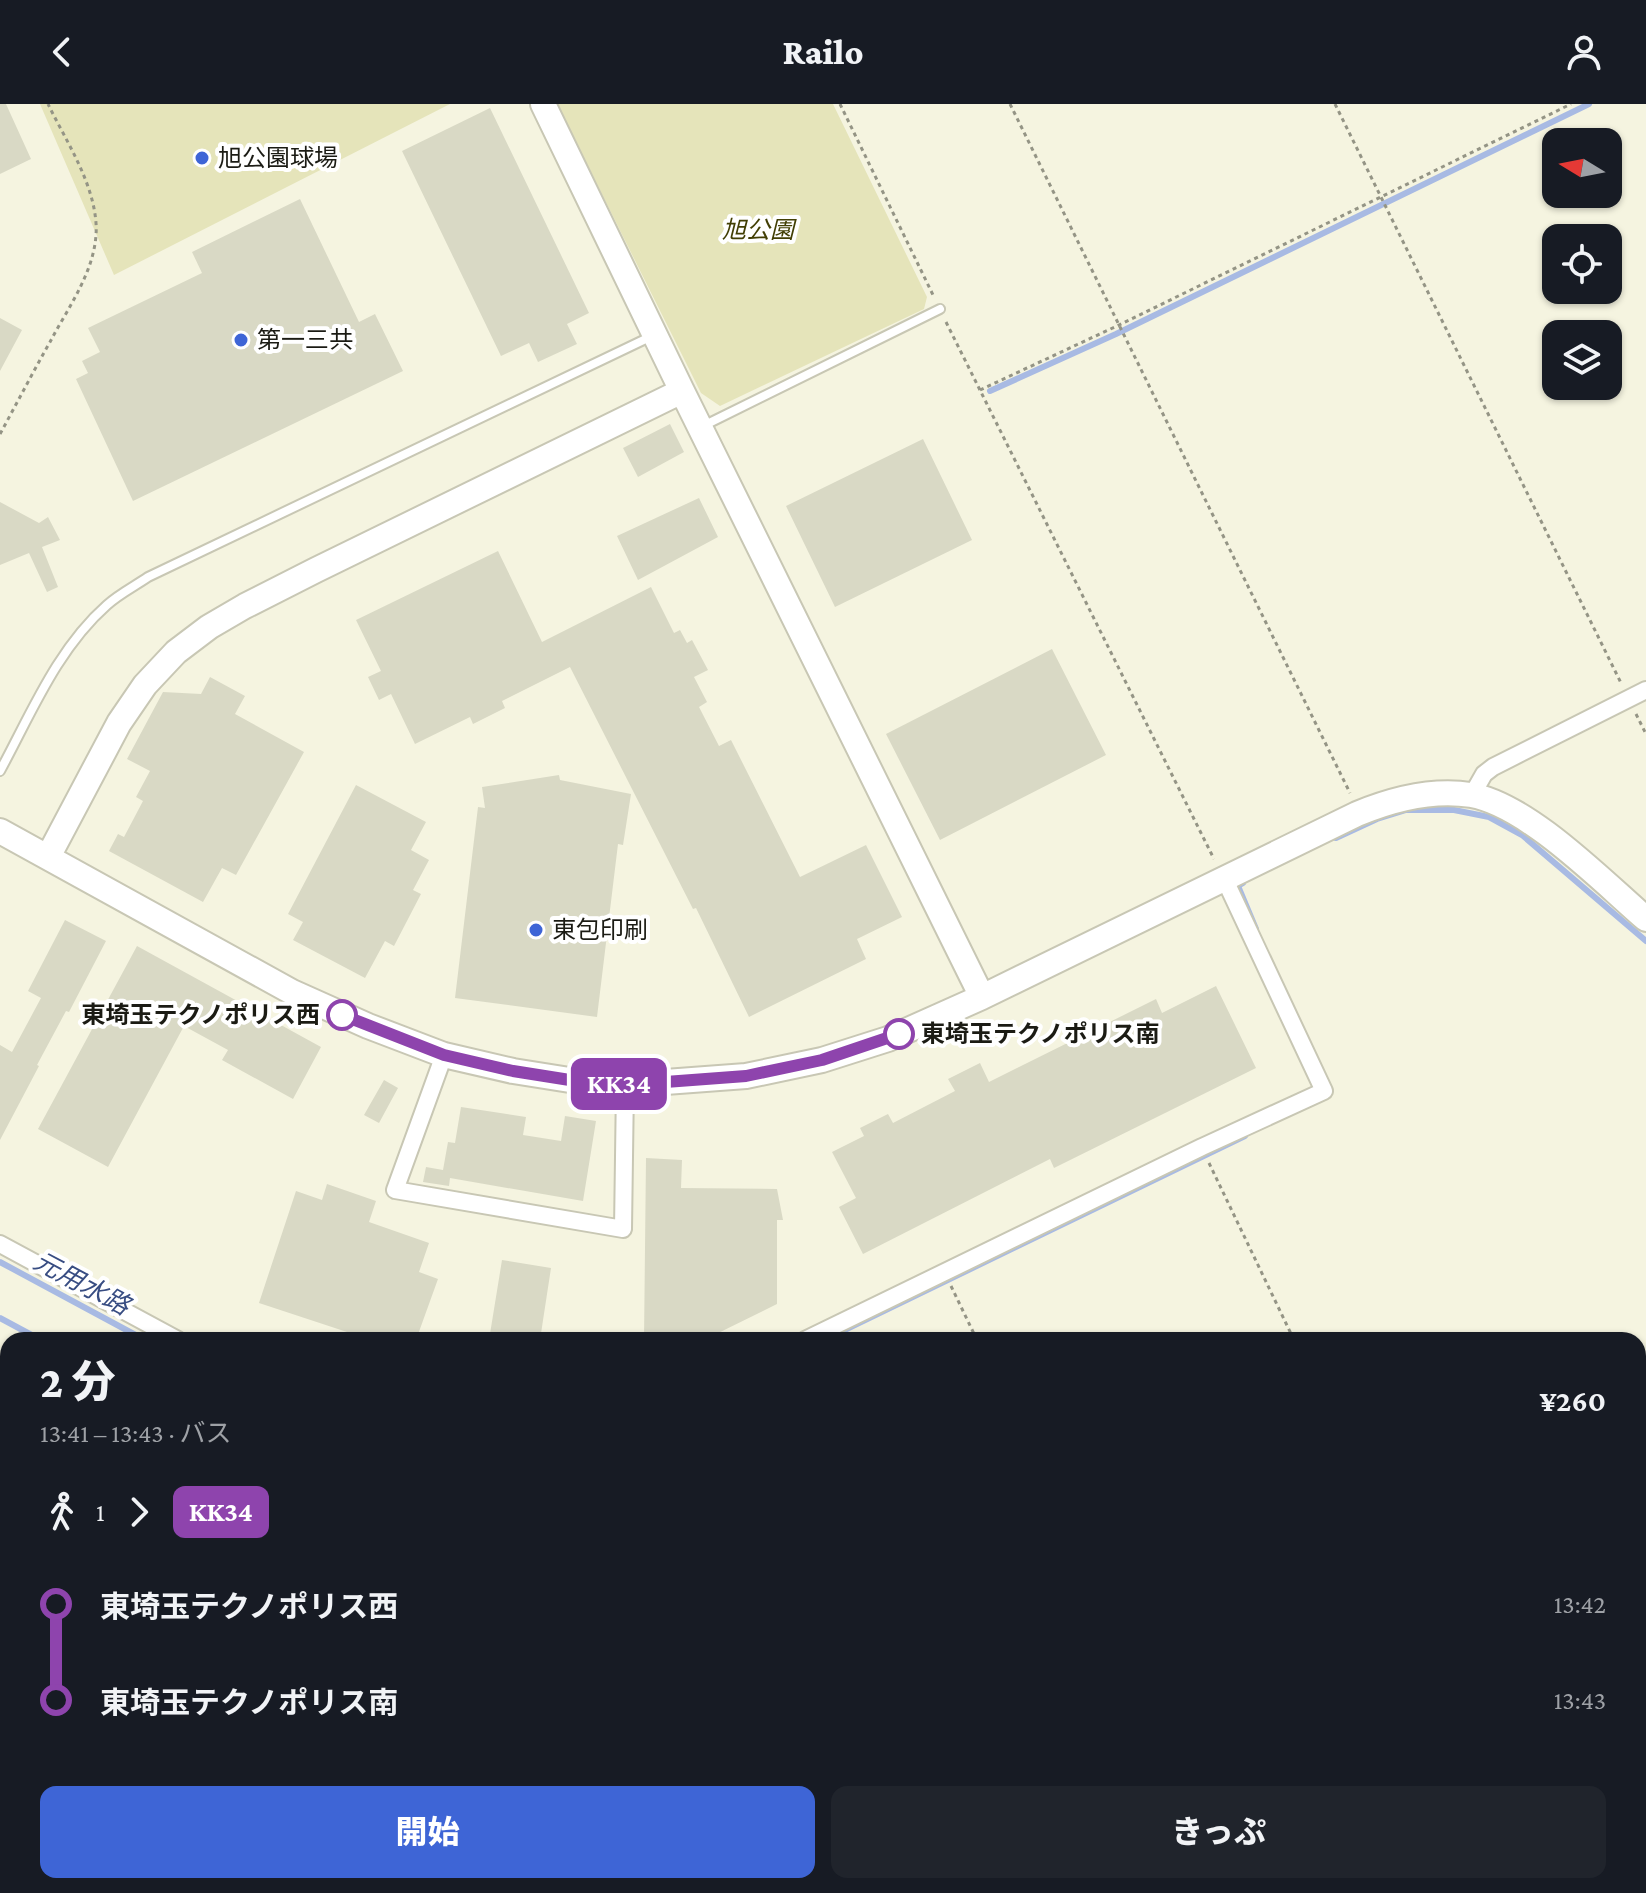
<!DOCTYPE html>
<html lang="ja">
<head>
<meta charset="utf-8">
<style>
  :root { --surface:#171b24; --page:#20242c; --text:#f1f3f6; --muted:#9ea1a6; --accent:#3e65d6 }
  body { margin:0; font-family:"Crimson Pro","Noto Sans JP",serif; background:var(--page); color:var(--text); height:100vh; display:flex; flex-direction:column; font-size:30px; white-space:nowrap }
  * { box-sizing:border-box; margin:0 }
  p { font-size:26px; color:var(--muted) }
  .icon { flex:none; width:44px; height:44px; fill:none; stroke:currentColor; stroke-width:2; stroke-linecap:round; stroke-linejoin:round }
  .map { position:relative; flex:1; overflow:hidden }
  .details { position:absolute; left:0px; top:1228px; width:1646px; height:562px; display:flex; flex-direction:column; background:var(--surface); border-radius:24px 24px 0 0; box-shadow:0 2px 6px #0004 }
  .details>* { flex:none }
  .badge { padding:0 16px; border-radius:12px; font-size:28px; line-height:52px }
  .needle { width:52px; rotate:280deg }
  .controls { position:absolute; left:1542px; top:24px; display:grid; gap:16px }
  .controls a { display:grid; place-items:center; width:80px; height:80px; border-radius:16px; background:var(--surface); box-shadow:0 2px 6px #0004; font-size:40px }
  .map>.badge { position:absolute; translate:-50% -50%; box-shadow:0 0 0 4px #fff }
  .legs { display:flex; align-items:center; gap:12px; height:88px; padding:0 40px; font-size:26px }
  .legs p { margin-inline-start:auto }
  .head { display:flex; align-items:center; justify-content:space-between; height:136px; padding:0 40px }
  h1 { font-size:44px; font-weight:800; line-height:60px }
  .primary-button { display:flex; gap:16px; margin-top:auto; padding:16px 40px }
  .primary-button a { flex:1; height:92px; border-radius:16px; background:var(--accent); color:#fff; font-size:32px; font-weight:800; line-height:92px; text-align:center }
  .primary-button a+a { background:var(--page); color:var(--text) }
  ul { padding:0 40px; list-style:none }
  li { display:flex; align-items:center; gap:28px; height:96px; font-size:30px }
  li i { display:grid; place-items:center; width:12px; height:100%; margin:0 10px; background:currentColor }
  li i::after { content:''; width:20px; height:20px; margin:-10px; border:6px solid; border-radius:50%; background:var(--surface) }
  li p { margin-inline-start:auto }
  li:first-child i { background:linear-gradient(#0000 50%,currentColor 0) }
  li:last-child i { background:linear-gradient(currentColor 50%,#0000 0) }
  header { display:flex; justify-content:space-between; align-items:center; height:104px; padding:0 40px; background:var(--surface); font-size:36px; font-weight:800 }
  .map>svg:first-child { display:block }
  .green { fill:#e5e4ba }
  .water { fill:#a8bae3 }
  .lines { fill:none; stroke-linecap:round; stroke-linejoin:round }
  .stream { stroke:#a8bae3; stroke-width:6 }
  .building { fill:#d9d9c5 }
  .lane-casing { stroke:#c8c7b4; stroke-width:12 }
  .street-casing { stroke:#c8c7b4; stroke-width:20 }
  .secondary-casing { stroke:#c8c7b4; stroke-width:28 }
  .highway-casing { stroke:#c8c7b4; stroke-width:34 }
  .path { stroke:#949485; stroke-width:3; stroke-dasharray:4 4; stroke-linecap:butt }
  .lane { stroke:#fff; stroke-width:8 }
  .street { stroke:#fff; stroke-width:16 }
  .secondary { stroke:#fff; stroke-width:24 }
  .highway { stroke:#fff; stroke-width:30 }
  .line-1-casing { stroke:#fff; stroke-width:18 }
  .line-1 { stroke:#8e44ad; stroke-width:12 }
  .poi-dot { fill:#3e65d6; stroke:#fff; stroke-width:3 }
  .stop-1-dot { fill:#fff; stroke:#8e44ad; stroke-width:4 }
  .labels { text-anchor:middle; stroke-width:8; stroke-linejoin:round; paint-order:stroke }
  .poi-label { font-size:24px; fill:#1b1b14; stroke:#fff; text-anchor:start }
  .park-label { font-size:24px; font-style:italic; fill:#423f05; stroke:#fff }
  .stop-label { font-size:24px; font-weight:bold; fill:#1b1b14; stroke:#fff; text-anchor:end }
  .water-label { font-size:26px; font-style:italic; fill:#384d82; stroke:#fff }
</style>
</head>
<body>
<header><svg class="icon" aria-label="back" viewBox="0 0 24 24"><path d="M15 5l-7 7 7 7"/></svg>Railo<svg class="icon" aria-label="person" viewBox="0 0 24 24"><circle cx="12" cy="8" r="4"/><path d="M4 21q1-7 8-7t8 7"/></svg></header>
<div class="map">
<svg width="1646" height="1789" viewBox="0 0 1646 1789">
  <rect width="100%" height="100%" fill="#f5f4e0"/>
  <path class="green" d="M40 0H450L114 171Z
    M557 0H833L927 193 924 205 720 302 701 289Z"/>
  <path class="water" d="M0 1407 8 1408V1502L0 1501Z
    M1085 1782H1374L1395 1789H1108Z"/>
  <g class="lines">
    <path class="stream" d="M990 287 1116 230 1589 0
      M1336 734 1377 715 1406 706H1454L1489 713 1522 731 1646 837
      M1243 779 1238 782 1256 825
      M0 1158 145 1236
      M0 1214 41 1236
      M824 1236 1245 1032
      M1638 1364 1646 1365
      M0 1579 8 1580
      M1638 1762 1646 1765
      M805 1782 830 1789"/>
  </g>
  <path class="building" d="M0 0H6L31 55 0 70Z
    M490 4 589 209 567 220 577 240 538 258 529 239 501 252 402 47Z
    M300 95 359 218 375 210 403 267 133 397 76 275 88 269 82 257 100 248 88 224 202 169 192 148Z
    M0 214 22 226 0 267Z
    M670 320 684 348 638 373 623 344Z
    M923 335 972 436 835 503 786 402Z
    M699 394 718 433 638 476 617 432Z
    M0 398 39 419 48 413 60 436 42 443 58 483 47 488 29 449 0 461Z
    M498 447 542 538 651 483 674 529 680 526 687 539 692 536 708 566 694 573 707 598 699 603 719 642 731 636 800 773 866 741 902 813 857 835 866 855 749 913 696 804 693 805 570 563 502 597 505 604 473 620 470 613 415 640 391 590 379 596 368 573 381 567 356 516Z
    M1052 545 1106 651 940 736 886 630Z
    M210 573 245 592 235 610 304 648 236 771 222 764 203 798 109 747 118 730 124 733 143 697 136 693 150 667 127 655 163 588 201 590Z
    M559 671 560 676 631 690 623 741 618 740 597 913 455 894 478 703 485 704 482 683Z
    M356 681 426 718 411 746 429 756 413 786 421 790 394 842 385 837 365 874 293 836 303 818 288 810Z
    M65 816 106 837 69 908 66 907 37 961 39 962 0 1036V941L12 948 41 894 28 887Z
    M137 842 321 943 293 995 222 956 228 946 184 922 108 1063 38 1025Z
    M1216 882 1256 964 1054 1064 1050 1055 863 1150 839 1103 856 1094 832 1048 864 1032 860 1024 888 1010 893 1019 955 987 948 975 980 959 989 978 1156 895 1162 909Z
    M384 976 398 984 379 1019 364 1011Z
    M461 1003 526 1013 523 1031 561 1037 565 1012 596 1017 583 1097 450 1074 449 1082 423 1078 426 1063 443 1066 448 1038 455 1039Z
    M646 1054 682 1056 681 1084 777 1085 783 1116H777V1200L704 1236H644Z
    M327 1080 376 1097 369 1118 429 1139 419 1168 438 1175 416 1236H344L347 1228 259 1199 296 1087 322 1096Z
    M502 1156 551 1164 540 1236H489Z"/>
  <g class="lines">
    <defs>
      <path id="lane" d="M701 323 940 205
        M0 667C31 610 57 545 107 501 119 490 135 482 148 473L652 232"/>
      <path id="street" d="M1472 691 1484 670 1493 663 1646 586
        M444 951 395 1086 623 1125 625 981
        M0 1140 178 1236
        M805 1236 1202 1043 1324 987 1225 776
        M1638 1351 1646 1352
        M0 1362 8 1363
        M1638 1735 1646 1737
        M0 1785 26 1789"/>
      <path id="secondary" d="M543 0 682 287 982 893
        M0 727 292 888 368 922 444 951 513 967 576 977 625 981 746 972 822 956 888 935 982 893 1357 710C1393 695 1432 685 1471 691 1528 701 1602 777 1646 815
        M48 753 119 619 145 581 176 548 209 523 245 502 316 466 682 287
        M1638 1698 1646 1671
        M1612 1789 1614 1782"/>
      <path id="highway" d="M0 1761 8 1762
        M132 1782 176 1789"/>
    </defs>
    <use href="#lane" class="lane-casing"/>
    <use href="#street" class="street-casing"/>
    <use href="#secondary" class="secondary-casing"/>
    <use href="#highway" class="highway-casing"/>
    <path class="path" d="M840 0 934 193
      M1010 0 1350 689
      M1335 0 1622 581
      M946 218 1214 755
      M980 286 1119 221 1571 0
      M0 330C17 299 33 268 50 238 69 202 99 162 96 119 93 77 66 37 48 0
      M1636 610 1646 630
      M1209 1059 1294 1236
      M951 1182 977 1236
      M0 1549 8 1551
      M0 1604 8 1605
      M721 1782 745 1789
      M902 1782 926 1789
      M1550 1782 1577 1789
      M347 1789 350 1782
      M666 1789 669 1782"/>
    <use href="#lane" class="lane"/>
    <use href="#street" class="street"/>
    <use href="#secondary" class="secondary"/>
    <use href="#highway" class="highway"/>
  </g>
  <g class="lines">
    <defs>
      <path id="line-1" d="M342 911 444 951 513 967 576 977 625 981 746 972 822 956 899 930"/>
    </defs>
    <use href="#line-1" class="line-1-casing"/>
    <use href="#line-1" class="line-1"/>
  </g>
  <g class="poi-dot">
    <circle cx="202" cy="54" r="8"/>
    <circle cx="241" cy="236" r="8"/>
    <circle cx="536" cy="826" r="8"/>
  </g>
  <g class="stop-1-dot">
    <circle cx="342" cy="911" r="14"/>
    <circle cx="899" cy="930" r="14"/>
  </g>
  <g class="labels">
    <g class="poi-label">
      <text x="218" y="62">旭公園球場</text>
      <text x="257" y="244">第一三共</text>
      <text x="552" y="834">東包印刷</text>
    </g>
    <g class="park-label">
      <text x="758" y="134">旭公園</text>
    </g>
    <g class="stop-label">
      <text x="320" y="919">東埼玉テクノポリス西</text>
      <text x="921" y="938" text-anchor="start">東埼玉テクノポリス南</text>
    </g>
    <g class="water-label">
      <text transform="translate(82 1179) rotate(28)" y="9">元用水路</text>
    </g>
  </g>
</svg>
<div class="controls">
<a><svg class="needle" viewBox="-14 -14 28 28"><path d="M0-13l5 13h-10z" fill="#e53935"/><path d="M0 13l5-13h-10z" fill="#9ea1a6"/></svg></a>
<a><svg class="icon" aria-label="locate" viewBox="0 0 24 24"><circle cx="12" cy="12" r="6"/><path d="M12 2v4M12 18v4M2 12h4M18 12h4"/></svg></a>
<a><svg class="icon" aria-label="layers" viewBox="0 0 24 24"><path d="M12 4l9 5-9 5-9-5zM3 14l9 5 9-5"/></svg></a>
</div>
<b class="badge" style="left:619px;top:980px;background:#8e44ad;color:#fff">KK34</b>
<section class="details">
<div class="head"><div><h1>2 分</h1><p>13:41 – 13:43 · バス</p></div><b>¥260</b></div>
<div class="legs"><svg class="icon" aria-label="walk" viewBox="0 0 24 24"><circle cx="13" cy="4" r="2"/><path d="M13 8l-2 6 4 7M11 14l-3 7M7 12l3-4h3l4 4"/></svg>1<svg class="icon" aria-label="forward" viewBox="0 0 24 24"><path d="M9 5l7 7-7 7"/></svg><b class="badge" style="background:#8e44ad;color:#fff">KK34</b></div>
<ul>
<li><i style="color:#8e44ad"></i><b>東埼玉テクノポリス西</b><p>13:42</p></li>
<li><i style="color:#8e44ad"></i><b>東埼玉テクノポリス南</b><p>13:43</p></li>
</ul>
<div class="primary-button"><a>開始</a><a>きっぷ</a></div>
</section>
</div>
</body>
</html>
